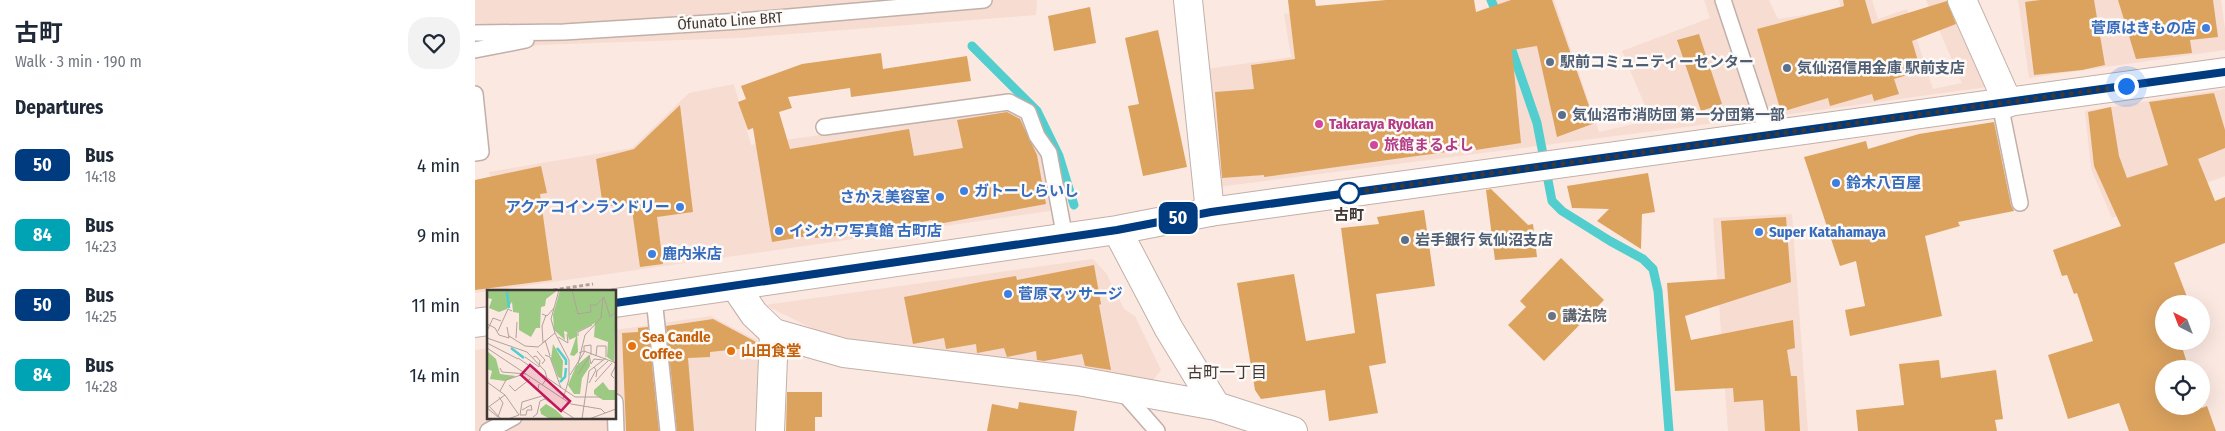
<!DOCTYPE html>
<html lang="en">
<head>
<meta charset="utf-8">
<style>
  :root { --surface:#fff; --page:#f2f2f3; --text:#1f2937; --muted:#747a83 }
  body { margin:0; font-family:"Fira Sans Condensed","Noto Sans JP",sans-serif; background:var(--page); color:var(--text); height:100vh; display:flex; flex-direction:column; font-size:19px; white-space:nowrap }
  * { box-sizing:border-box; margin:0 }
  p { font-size:16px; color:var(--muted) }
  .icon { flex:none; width:28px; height:28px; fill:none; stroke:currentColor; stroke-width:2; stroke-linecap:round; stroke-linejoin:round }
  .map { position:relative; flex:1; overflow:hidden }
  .details { display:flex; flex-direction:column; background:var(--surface); width:475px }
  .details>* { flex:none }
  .badge { padding:0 10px; border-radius:8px; font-size:18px; line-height:32px }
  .needle { width:32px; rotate:318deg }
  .controls { position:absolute; left:1680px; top:295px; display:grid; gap:10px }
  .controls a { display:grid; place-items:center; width:55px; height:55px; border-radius:50%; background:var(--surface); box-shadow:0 5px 20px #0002; font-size:25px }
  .you { position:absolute; width:25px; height:25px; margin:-12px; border:4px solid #fff; border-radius:50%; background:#1a73e8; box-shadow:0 0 0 8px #1a73e833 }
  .map>.badge { position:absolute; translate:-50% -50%; box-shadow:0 0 0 2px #fff }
  h2 { padding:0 15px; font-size:19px; line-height:45px }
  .round { display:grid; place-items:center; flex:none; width:52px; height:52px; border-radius:20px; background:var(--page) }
  .headline { display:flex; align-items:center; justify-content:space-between; height:85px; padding:0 15px }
  h1 { font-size:24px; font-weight:700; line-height:38px }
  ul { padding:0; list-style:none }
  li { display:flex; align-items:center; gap:15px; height:70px; padding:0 15px }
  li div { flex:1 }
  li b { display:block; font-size:19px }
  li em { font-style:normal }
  li .badge { min-width:55px; font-weight:700; text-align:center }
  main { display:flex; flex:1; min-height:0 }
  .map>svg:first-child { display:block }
  .built { fill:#f7dcd2 }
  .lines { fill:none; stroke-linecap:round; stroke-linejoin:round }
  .stream { stroke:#52cece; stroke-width:9 }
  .building { fill:#dca35f }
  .lane-casing { stroke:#c1b0a9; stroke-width:18 }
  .street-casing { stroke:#c1b0a9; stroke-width:30 }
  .secondary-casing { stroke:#c1b0a9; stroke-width:30 }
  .path { stroke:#b1a29d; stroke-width:3; stroke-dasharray:4 2.5; stroke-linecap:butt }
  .lane { stroke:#fff; stroke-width:15 }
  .street { stroke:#fff; stroke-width:28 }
  .secondary { stroke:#fff; stroke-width:28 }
  .line-casing { stroke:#fff; stroke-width:11 }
  .line { stroke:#003b80; stroke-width:8 }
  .walk { stroke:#3f3835; stroke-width:5; stroke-dasharray:0 9 }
  .shop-dot { fill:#3f7fe0; stroke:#fdf9f7; stroke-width:2 }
  .service-dot { fill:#5c6f8a; stroke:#fdf9f7; stroke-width:2 }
  .hotel-dot { fill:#d1479c; stroke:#fdf9f7; stroke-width:2 }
  .stop-dot { fill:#fff; stroke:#003b80; stroke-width:2.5 }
  .worship-dot { fill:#6b7280; stroke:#fdf9f7; stroke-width:2 }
  .food-dot { fill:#e8710a; stroke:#fdf9f7; stroke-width:2 }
  .labels { text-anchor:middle; stroke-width:5; stroke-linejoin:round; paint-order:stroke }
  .street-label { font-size:15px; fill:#3f3835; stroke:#fdf9f7 }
  .shop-label { font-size:15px; font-weight:bold; fill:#366cbe; stroke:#fdf9f7; text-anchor:start }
  .service-label { font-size:15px; font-weight:bold; fill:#4e5e75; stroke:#fdf9f7; text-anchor:start }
  .hotel-label { font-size:15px; font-weight:bold; fill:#b23c85; stroke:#fdf9f7; text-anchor:start }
  .stop-label { font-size:15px; font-weight:bold; fill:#3f3835; stroke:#fdf9f7 }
  .worship-label { font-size:15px; font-weight:bold; fill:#5b616d; stroke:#fdf9f7; text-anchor:start }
  .food-label { font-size:15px; font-weight:bold; fill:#c56008; stroke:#fdf9f7; text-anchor:start }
  .neighbourhood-label { font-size:16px; fill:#3f3835; stroke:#fdf9f7 }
  .inset-river { fill:none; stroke:#52cece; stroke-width:2.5 }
  .inset-road { fill:none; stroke:#b0a29c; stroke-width:1 }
  .view { fill:#c2185b; fill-opacity:0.15; stroke:#c2185b; stroke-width:2.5 }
  .inset-edge { fill:none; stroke:#3f3835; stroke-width:2.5 }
</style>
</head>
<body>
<main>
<section class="details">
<div class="headline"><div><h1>古町</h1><p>Walk · 3 min · 190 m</p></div><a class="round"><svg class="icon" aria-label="heart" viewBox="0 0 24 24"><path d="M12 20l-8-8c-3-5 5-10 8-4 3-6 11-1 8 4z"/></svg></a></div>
<h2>Departures</h2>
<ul>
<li><span class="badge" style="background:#003b80;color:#fff">50</span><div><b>Bus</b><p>14:18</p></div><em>4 min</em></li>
<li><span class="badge" style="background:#00a3b4;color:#fff">84</span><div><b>Bus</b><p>14:23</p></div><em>9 min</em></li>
<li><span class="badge" style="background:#003b80;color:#fff">50</span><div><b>Bus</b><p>14:25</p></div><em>11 min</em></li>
<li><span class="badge" style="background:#00a3b4;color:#fff">84</span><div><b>Bus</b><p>14:28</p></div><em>14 min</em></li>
</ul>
</section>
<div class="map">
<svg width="1750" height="431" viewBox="0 0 1750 431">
  <rect width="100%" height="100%" fill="#fbe8e1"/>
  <path class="built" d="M0 0H562L561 15 264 38 64 45 0 57Z
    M1014 0H1079L1124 132 1176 120 1147 51 1235 18 1229 0H1239L1280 118 743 187 731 69 816 57 809 14 848 8 1031 48Z
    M1253 0H1294L1303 19 1366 9 1364 0H1397L1403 19 1432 9 1458 89 1487 83 1451 0H1481L1512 87 1294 117Z
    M1543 0H1746L1750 29V50L1554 78Z
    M259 84 276 145 534 107 550 123 567 154 575 211 0 293V206L22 203 14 172 157 148 214 93Z
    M1750 89V176L1637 218 1616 169 1610 111Z
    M1317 214 1333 431H1253L1238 218Z
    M618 259 631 273 649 309 660 316 686 370 675 384 371 345 290 305Z
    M236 316 293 346 286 431H0V350L14 348V417H140V330Z"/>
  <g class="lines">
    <path class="stream" d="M1016 0 1023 16
      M1033 39 1062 123 1077 201 1087 211 1135 241 1168 259 1178 269 1183 291 1194 431
      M497 46 562 111 584 156 599 205"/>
  </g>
  <path class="building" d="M813 0H840L841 6 911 0H999L1001 12 1036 0H1077L1120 123 1082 137 1062 46 1037 50 1046 143 1001 150V148L927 158 789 177V175L747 178 740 92 779 89 776 65 820 59Z
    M1368 0H1390L1397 24 1472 1 1481 24 1437 41 1446 71 1419 79 1424 94 1399 101 1397 94 1355 106 1353 98 1306 112 1282 29 1369 6Z
    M1565 0H1619L1630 65 1607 70 1559 75 1550 2Z
    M1643 0H1738L1743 37 1715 40 1717 53 1661 59Z
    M615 7 621 43 579 51 573 16Z
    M683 30 712 167 668 176 653 106 664 104 650 38Z
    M1224 34 1247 104 1226 111 1202 40Z
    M406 53 408 69 492 56 496 81 376 97 375 88 313 97 317 108 304 112 315 149 434 129 439 156 488 148 482 120 532 112 545 119 562 155 571 204 458 225 457 220 392 233 340 238V235L297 242 278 128 273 130 263 102 271 99 266 86 327 64Z
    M1739 93 1750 130V148L1723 159 1740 201 1750 197V243L1699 263 1714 302 1689 304V341H1705L1714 369H1689V406H1726L1727 408 1732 406 1741 431H1654L1644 403 1593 419 1573 355 1618 341 1602 293 1599 294 1592 275 1587 276 1578 250 1646 226 1619 166 1613 112 1636 107 1644 156 1652 178 1693 165 1674 102Z
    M205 105 218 212 182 217 188 264 165 267 156 203 128 207 121 159 159 149Z
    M1519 122 1536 205 1539 211 1483 222 1485 226 1450 236 1467 316 1375 336 1370 310 1390 306 1381 261 1365 266 1329 157 1391 141 1393 149 1444 134Z
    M66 166 72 193 65 194 77 280 0 290V180Z
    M1173 173 1180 212 1167 214 1166 249 1122 221 1134 209 1097 208 1092 186Z
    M1016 189 1053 225 1058 224 1062 257 1020 260 1011 190Z
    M949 210 960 286 901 294 911 363 894 366 903 413 854 421 850 390 786 399 780 390 762 283 819 274 831 341 880 333 866 228 904 224 902 217Z
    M1311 217 1316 282 1210 316 1216 340 1318 320 1320 348 1312 350 1316 376H1322L1325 431H1290L1288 400 1259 402 1258 388 1200 391 1192 283 1250 279 1246 221Z
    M1086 258 1129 300 1069 361 1033 325 1051 307 1045 301Z
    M619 265 626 304 624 305 636 370 610 366 607 354 569 361 562 360 561 351 532 357 529 348 502 353 501 344 471 349 469 338 438 344 429 297 511 281 541 276 542 280Z
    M238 319 283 343V347L235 352V357L213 358 219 431H202L191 326Z
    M173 327 184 431H151L147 333 163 332V328Z
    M1464 360 1466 378 1521 370 1528 419 1520 420 1522 431H1383L1381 410 1429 405 1424 364Z
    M312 392H347V417H340V431H311Z
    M544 402 602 411 599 431H512L517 404 543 409Z"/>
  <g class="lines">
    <defs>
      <path id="lane" d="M1248 0 1293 136
        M0 33 89 32 266 21 509 0
        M0 50 51 40
        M0 94 6 152 0 153
        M1525 104 1545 203
        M349 127 534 102 553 112 562 136 574 153 590 238
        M179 298 193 431
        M646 390 682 431
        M140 402 141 431
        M13 431 39 417"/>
      <path id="street" d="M713 0 735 212
        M1487 0 1533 103
        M295 431 299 333"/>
      <path id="secondary" d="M642 230 694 329 741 406 818 431
        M260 286 279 314 299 333 369 353 603 381 741 406
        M140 303 642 230 735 212 1750 72
        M0 323 14 321"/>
    </defs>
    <use href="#lane" class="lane-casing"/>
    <use href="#street" class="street-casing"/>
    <use href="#secondary" class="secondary-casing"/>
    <path class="path" d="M72 291 118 284"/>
    <use href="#lane" class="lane"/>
    <use href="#street" class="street"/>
    <use href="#secondary" class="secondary"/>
  </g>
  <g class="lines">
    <defs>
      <path id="line" d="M140 303 642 230 736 212 1750 72"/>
    </defs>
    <use href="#line" class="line-casing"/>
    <use href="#line" class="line"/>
    <path class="walk" d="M874 193 1651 86"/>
  </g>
  <g class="shop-dot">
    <circle cx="1731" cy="28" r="5"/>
    <circle cx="1361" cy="183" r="5"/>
    <circle cx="489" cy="191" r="5"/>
    <circle cx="465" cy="197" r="5"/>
    <circle cx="205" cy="207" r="5"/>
    <circle cx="304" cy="231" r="5"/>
    <circle cx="1284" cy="232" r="5"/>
    <circle cx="177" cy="254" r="5"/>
    <circle cx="533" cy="294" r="5"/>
  </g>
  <g class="service-dot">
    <circle cx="1075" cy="62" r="5"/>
    <circle cx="1312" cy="68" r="5"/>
    <circle cx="1087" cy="115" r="5"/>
    <circle cx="930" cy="240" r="5"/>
  </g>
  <g class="hotel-dot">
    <circle cx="844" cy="124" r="5"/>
    <circle cx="899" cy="145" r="5"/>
  </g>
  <circle class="stop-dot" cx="874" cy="193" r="10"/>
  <circle class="worship-dot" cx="1077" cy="316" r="5"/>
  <g class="food-dot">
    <circle cx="157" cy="346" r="5"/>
    <circle cx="256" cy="351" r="5"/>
  </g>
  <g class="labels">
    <g class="street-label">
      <text transform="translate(255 21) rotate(-4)" y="5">Ōfunato Line BRT</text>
    </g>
    <g class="shop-label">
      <text x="1721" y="33" text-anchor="end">菅原はきもの店</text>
      <text x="1371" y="188">鈴木八百屋</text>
      <text x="499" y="196">ガトーしらいし</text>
      <text x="455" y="202" text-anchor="end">さかえ美容室</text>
      <text x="195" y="212" text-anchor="end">アクアコインランドリー</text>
      <text x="314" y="236">イシカワ写真館 古町店</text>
      <text x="1294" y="237">Super Katahamaya</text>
      <text x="187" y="259">鹿内米店</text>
      <text x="543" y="299">菅原マッサージ</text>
    </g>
    <g class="service-label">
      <text x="1085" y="67">駅前コミュニティーセンター</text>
      <text x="1322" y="73">気仙沼信用金庫 駅前支店</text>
      <text x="1097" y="120">気仙沼市消防団 第一分団第一部</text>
      <text x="940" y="245">岩手銀行 気仙沼支店</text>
    </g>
    <g class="hotel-label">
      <text x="854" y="129">Takaraya Ryokan</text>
      <text x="909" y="150">旅館まるよし</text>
    </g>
    <g class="stop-label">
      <text x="874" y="220">古町</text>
    </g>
    <g class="worship-label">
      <text x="1087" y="321">講法院</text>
    </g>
    <g class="food-label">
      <text x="167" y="342">Sea Candle<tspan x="167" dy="17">Coffee</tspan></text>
      <text x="266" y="356">山田食堂</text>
    </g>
    <g class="neighbourhood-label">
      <text x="752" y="378">古町一丁目</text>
    </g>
  </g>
  <g transform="translate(12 290)">
    <rect width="129" height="129" fill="#fbe8e1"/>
    <path d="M1 0H71L59 9 58 16 54 17 53 38H49L44 47 32 40V23L26 22 25 12 20 19 12 22 2 18 5 9 0 8ZM73 0H129L127 72 120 67 121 52 107 47 108 33 90 42 91 62 87 66 83 65 89 47 82 50 80 42 77 41 78 50 67 40 66 25ZM66 54 76 71 75 89 71 87 64 69ZM0 61 9 69 13 84 29 86 18 91 3 89 5 81 0 79ZM102 65 103 76 95 88 93 104H87L81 95 89 76ZM116 92 122 100H129V110H116L107 104V100ZM59 114 69 120 78 129H63L54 124 53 119Z" fill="#9cca82"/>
    <path class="inset-river" d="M20 2 22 18M24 58 37 68M70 58 79 70V75M73 92 78 87 79 78"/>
    <path class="inset-road" d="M85 0 91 24 104 22 103 15H109L117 7 123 27 129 22M55 24 60 26 67 18M0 34 8 38 12 45 22 48 20 37M0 41 6 28 14 31M11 41 21 19 25 21M68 43 64 29 72 0M22 46 38 56 51 57 68 43 82 70V89L76 109M91 46V42L105 35M71 47 81 53 80 44M0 48 40 62 58 81 60 88 55 95M29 48 30 32M58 50 63 66M0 53 31 69M56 53 55 36 59 25M0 58 84 114 114 119 118 123M50 61 58 70 55 74M97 61V56L104 55V65M92 63 97 61 129 73M58 65 63 67 74 98M102 65 104 74 107 69 116 70M109 66 110 56H119V67M38 67 52 77 53 71 49 66 46 67M31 68 88 107H114M91 74 98 45 114 28 116 7M13 78 15 82 39 84M91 84 103 66M83 85 98 61M109 87 110 81 121 71M127 88 124 85 129 75M0 92 18 105 0 118M108 92 125 73M102 93 109 80 107 77M52 94 51 99 58 109 88 129M22 95 28 101 43 89M13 101 19 90 34 85M18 105 32 125 21 129M2 116 14 129M0 118 11 127 16 113 12 107M35 120 44 115 45 120H40L39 125H33L35 112 55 106M46 127 50 124 53 111 58 109M95 129 102 81 119 68M102 129 129 119"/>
    <path class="view" d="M43 75 83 111 74 121 34 85Z"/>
    <rect width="129" height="129" class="inset-edge"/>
  </g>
</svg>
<div class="controls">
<a><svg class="needle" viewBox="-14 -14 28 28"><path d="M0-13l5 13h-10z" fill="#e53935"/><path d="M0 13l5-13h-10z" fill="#747a83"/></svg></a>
<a><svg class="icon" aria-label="locate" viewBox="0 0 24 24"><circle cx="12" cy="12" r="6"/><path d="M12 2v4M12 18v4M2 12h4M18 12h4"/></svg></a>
</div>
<div class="you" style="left:1651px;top:86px"></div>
<b class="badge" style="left:703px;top:218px;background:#003b80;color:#fff">50</b>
</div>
</main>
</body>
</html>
